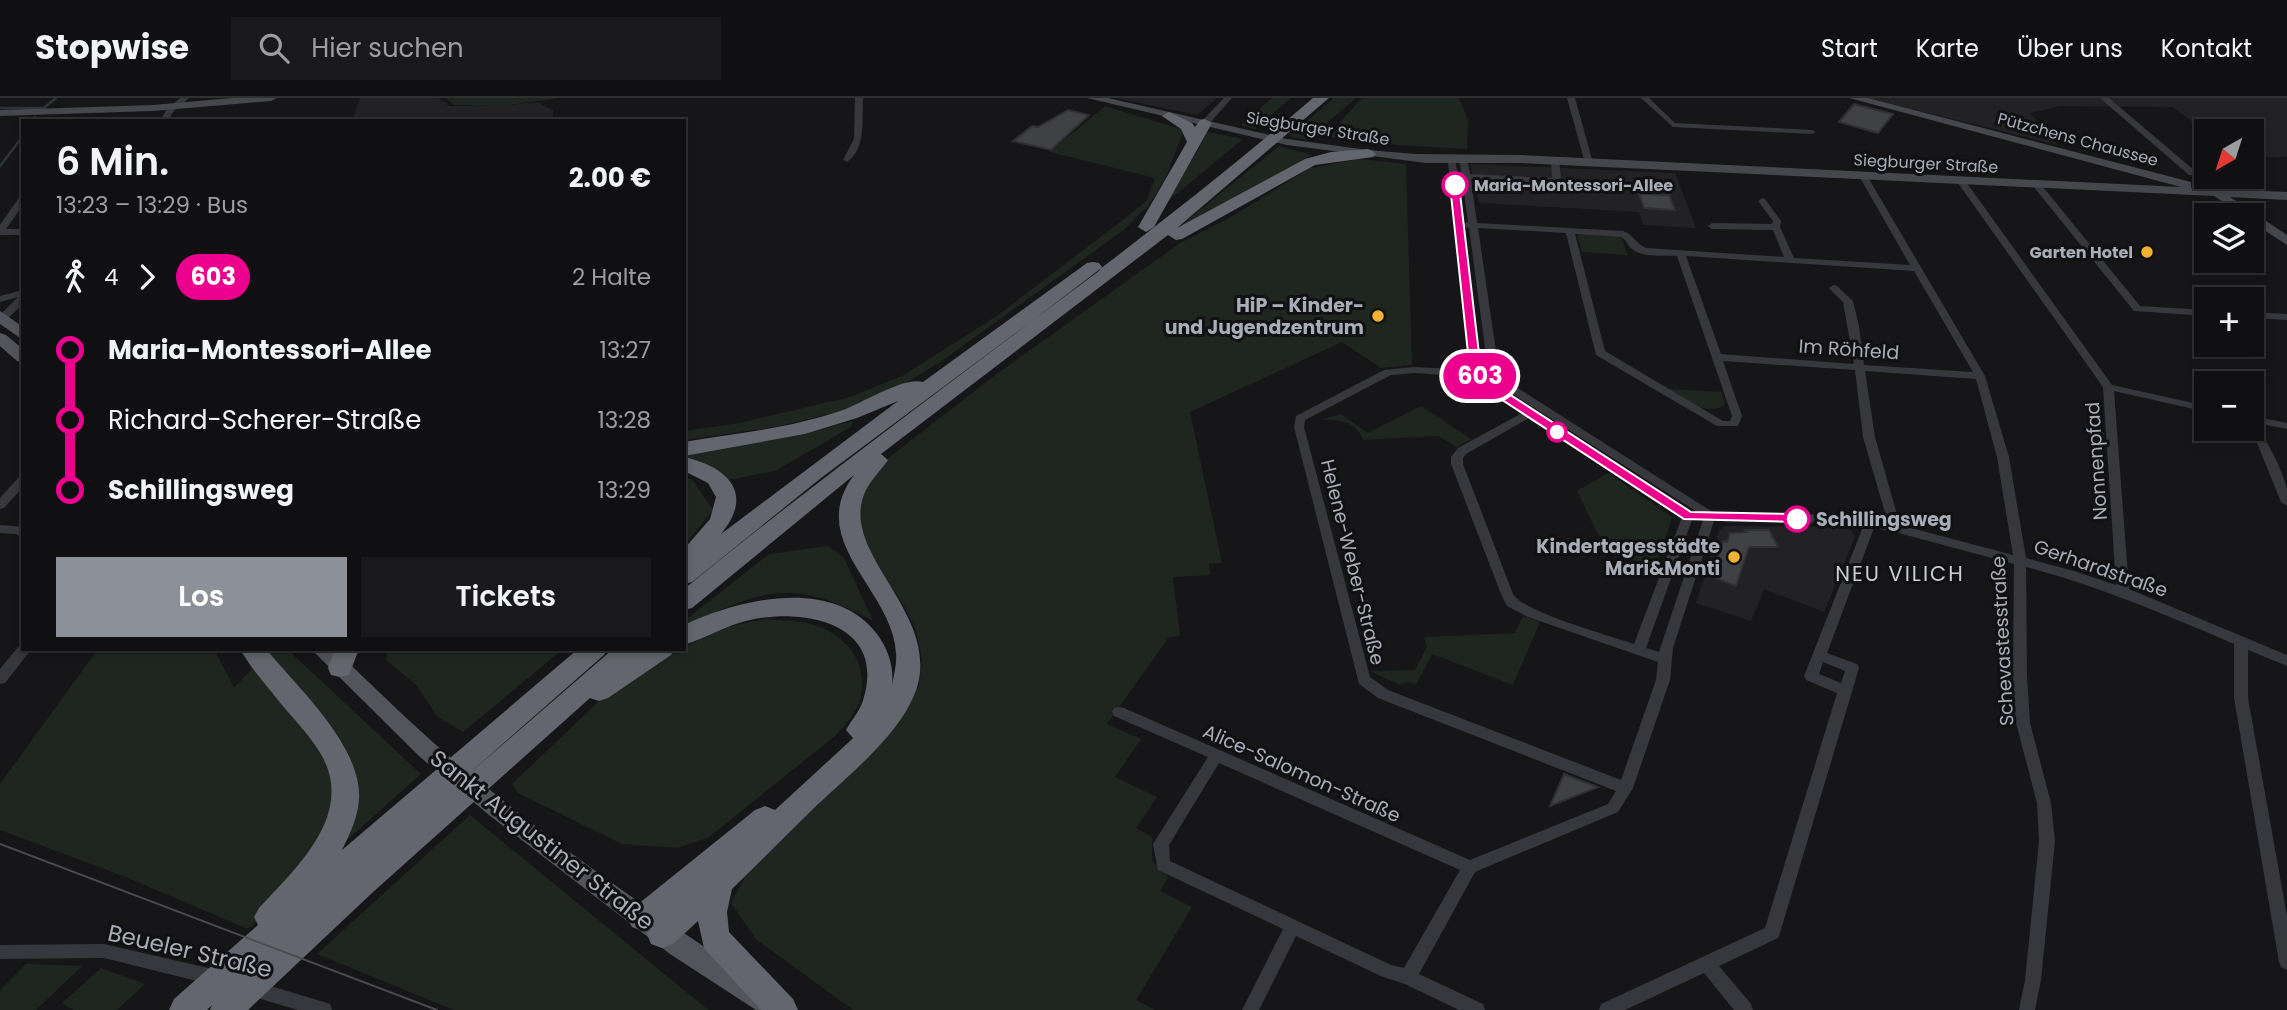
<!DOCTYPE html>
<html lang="de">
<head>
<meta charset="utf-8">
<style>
  :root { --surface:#101012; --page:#19191b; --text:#f1f3f6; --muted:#9c9d9f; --line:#303032; --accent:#8c9099 }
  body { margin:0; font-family:Poppins,sans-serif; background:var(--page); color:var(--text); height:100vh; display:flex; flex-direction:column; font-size:26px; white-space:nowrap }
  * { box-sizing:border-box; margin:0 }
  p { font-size:23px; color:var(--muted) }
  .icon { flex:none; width:38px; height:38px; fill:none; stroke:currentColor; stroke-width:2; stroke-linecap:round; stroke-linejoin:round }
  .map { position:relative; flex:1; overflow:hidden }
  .panel { position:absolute; left:21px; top:21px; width:665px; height:532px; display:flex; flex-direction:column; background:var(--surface); border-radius:0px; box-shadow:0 4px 10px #0003,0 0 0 2px var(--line) }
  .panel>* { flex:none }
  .badge { padding:0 14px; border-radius:23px; font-size:24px; line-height:46px }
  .needle { width:46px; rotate:219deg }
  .buttons { position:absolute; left:2194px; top:21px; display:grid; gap:14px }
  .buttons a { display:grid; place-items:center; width:70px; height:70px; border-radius:0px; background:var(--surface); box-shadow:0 4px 10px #0003,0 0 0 2px var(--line); font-size:35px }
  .map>.badge { position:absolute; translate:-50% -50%; box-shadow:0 0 0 4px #fff }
  .legs { display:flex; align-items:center; gap:10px; height:77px; padding:0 35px; font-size:23px }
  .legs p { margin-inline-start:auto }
  .summary { display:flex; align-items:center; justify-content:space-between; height:119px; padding:0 35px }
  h1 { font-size:38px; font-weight:600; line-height:52px }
  .primary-button { display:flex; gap:14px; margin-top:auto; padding:14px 35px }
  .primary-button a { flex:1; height:80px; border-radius:0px; background:var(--accent); color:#fff; font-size:28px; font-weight:600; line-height:80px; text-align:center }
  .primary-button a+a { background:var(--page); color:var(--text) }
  ul { padding:0 35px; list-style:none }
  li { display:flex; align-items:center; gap:24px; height:70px; font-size:26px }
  li i { display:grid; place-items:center; width:10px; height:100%; margin:0 9px; background:currentColor }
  li i::after { content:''; width:18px; height:18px; margin:-9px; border:5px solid; border-radius:50%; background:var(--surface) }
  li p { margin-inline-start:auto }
  li:first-child i { background:linear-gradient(#0000 50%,currentColor 0) }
  li:last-child i { background:linear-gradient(currentColor 50%,#0000 0) }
  header { display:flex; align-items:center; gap:42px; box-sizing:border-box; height:98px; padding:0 35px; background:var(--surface); border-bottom:2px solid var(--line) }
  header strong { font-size:33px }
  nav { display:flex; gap:38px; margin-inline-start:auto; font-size:24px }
  .search { width:490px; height:63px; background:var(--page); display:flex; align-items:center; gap:18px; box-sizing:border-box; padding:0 24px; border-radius:0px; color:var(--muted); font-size:26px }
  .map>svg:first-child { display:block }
  .built { fill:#222225 }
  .green { fill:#1e261f }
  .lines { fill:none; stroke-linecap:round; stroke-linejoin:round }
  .stream { stroke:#2c353c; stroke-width:2.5 }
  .building { fill:#404145; stroke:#303034; stroke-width:2 }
  .street { fill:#37383d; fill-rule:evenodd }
  .secondary { fill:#45474d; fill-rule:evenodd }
  .primary { fill:#53555c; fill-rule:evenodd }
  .highway { fill:#63666e; fill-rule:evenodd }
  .tram { stroke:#4a4c52; stroke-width:2 }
  .line-1 { fill:#ec008d; stroke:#fff; stroke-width:2 }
  .stop-1-dot { fill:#fff; stroke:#ec008d; stroke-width:3.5 }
  .poi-dot { fill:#f2b134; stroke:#111113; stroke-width:2.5 }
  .labels { text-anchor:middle; stroke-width:6; stroke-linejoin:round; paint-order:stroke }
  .far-street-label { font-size:16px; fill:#a8adb8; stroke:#111113 }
  .far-stop-label { font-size:16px; font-weight:bold; fill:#a8adb8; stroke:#111113; text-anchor:start }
  .far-poi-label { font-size:16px; font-weight:bold; fill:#a8adb8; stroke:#111113; text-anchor:end }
  .poi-label { font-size:19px; font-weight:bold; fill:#a8adb8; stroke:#111113; text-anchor:end }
  .street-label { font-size:19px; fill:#a8adb8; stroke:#111113 }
  .stop-label { font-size:19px; font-weight:bold; fill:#a8adb8; stroke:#111113; text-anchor:start }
  .neighbourhood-label { font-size:21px; letter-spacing:2px; fill:#c9ccd4; stroke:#111113 }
  .near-street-label { font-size:23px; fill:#a8adb8; stroke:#111113 }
</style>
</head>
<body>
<header>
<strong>Stopwise</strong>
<div class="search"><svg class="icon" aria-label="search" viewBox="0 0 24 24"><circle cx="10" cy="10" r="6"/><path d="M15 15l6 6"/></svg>Hier suchen</div>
<nav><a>Start</a><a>Karte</a><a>Über uns</a><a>Kontakt</a></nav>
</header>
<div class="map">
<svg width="2287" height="912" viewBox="0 0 2287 912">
  <rect width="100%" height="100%" fill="#161618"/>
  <path class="built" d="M360 0H439L448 6 446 8H500L537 4 553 12V19L549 23H352Z
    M1116 0H1217L1197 17Z
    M1868 0H2287V59H2252V33L2207 35 2173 9 2060 8 2030 15 2058 47Z
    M1470 66 1675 75 1696 130 1643 127 1639 114 1479 105Z
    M1724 428 1843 429 1852 433 1855 439 1824 514 1764 491 1751 523 1696 505 1719 433Z"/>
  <path class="green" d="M445 0H560L500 8 454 7Z
    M1272 0H1291L1255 31 1240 27Z
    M1334 0H1356L1307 42 1289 38Z
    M1362 0H1459L1468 22 1467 51 1398 47 1331 39 1340 24Z
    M1105 8 1184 32 1165 81 1148 108 1125 131 946 260 906 285 850 311 775 329 684 342V333L740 325 850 299 904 277 998 217 1128 118 1147 102 1155 80 1050 54Z
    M1207 34 1243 41 1161 109 1197 54Z
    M1279 48 1312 57 1179 129Z
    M1359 61 1406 66 1412 267 1381 270 1342 244 1190 314 1222 465 1209 466 1210 477 1173 479 1180 538 1169 539 1107 626 1141 641 1115 679 1157 699 1136 730 1152 739V763L1168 779 1160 793 1192 809 1136 902 1155 912H853L756 841 731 805 749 771 902 618 919 587 922 561 916 532 903 506 857 442 855 407 869 375 994 278 1180 145 1231 119 1310 70Z
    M1581 136 1621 139 1628 157 1582 154 1577 138Z
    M1668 291 1721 294 1725 307C1706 319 1684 300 1668 291Z
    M1421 308 1471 341 1457 349 1438 338 1363 342C1357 323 1337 321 1320 322L1341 316 1368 335Z
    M853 323 851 329 775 373 728 382 684 360V356L802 337Z
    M1608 375 1672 419 1656 470 1606 453 1577 393Z
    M684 381H692L713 412 684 448Z
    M828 448 844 460 873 523C799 482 766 489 692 525L684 523 769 456Z
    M1523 518 1540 524 1513 587 1432 556 1416 587 1408 584 1400 587 1370 573 1415 572 1427 549 1424 539 1515 535Z
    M766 521C783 523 805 522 820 529 849 541 867 565 861 598 859 613 845 627 835 638L709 739 677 750 622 746 528 700 518 695 512 686 598 604 660 561 726 529Z
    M98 551H214L234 590 267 555 265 551H287L421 676 248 831 128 780 0 732V686Z
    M388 551H563L463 634 438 619 416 587 386 562Z
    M470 717 706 910 710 912H454L317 856Z
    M26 866 82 868 36 912H0V892Z
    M101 870 145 886 117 912H74L62 905Z"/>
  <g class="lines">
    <path class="stream" d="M45 9 56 0
      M0 10H44
      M32 23 35 19
      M0 68 23 38"/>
  </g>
  <path class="building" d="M1854 6 1873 11 1893 16 1878 35 1839 24Z
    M1068 12 1089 17 1051 52 1013 43 1032 28 1038 29Z
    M1639 96 1669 97 1675 112 1644 110Z
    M1745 432H1769L1778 449H1749L1736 488 1710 478 1723 443 1727 444 1730 435 1747 434Z
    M1564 676 1598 689 1550 708Z"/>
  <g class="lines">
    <path class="street" d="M180 0H189L173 14 168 23H160L167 11Z
      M855 0H863C862 21 866 51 847 64L843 62 854 41Z
      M1224 0H1232L1208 27H1202V23Z
      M1567 0H1575L1593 65 1592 67 1585 65Z
      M1641 0H1649L1675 25 1812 32 1816 34 1812 36 1673 29Z
      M2100 0H2109L2195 73V77H2189Z
      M1555 60 1559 63 1561 80 1554 86 1471 81 1477 125 1623 133C1634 137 1636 146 1646 150L1784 159 1773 132 1712 131 1708 128 1712 125 1772 126 1773 123 1758 103 1762 100 1765 101 1781 123 1780 129 1794 160 1910 167 1859 78 1866 76 1985 278 2009 359 2026 460 2074 473 2116 487 2103 289 1958 85V81H1964L2112 287 2207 308V314L2114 293 2129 491 2287 557V568L2248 552V600L2287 818V872L2281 869 2279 864 2234 600V546C2166 517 2098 488 2026 469L2027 578 2030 625 2051 705 2055 743 2041 882 2035 912H2019L2025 882 2039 743 2037 705 2016 625 2013 578 2014 466 1895 434 1874 430 1827 555 1857 566 1859 570 1780 835 1778 840 1719 868 1751 906 1753 912H1734L1704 875 1625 912H1599L1601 906 1765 830 1837 595 1806 582 1804 578 1863 429 1842 425 1714 423 1673 550 1670 582 1633 690 1618 714 1475 774 1419 876 1483 906 1485 912H1459L1405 886 1383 879 1296 838 1259 912H1242L1283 831 1158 772 1153 746 1208 659 1114 618 1112 614 1114 610 1119 609 1124 610 1470 762 1608 706 1616 693 1378 600 1359 586 1294 329 1296 318 1384 272 1414 269 1471 272 1469 264 1448 64 1455 62 1458 77 1461 75 1460 65 1464 62 1468 65 1470 76 1552 80 1551 63ZM1458 80 1462 81 1468 124 1463 126ZM1464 129 1469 130 1488 272 1482 273 1479 264ZM1478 130 1566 135 1596 257 1717 328H1738L1742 318 1723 263 1855 272 1863 339 1888 425 1842 417 1714 415 1516 289 1499 274ZM1575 136 1621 139C1627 142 1627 147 1632 151 1642 160 1664 157 1677 158L1732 318 1730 323H1723L1605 253ZM1686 158 1914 173 1973 274 1864 267 1859 228 1853 203 1837 188 1834 187 1829 190 1843 204 1854 266 1721 256ZM1865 273 1976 281 1997 359 2013 457 1900 427 1875 339ZM1414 275 1474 279 1484 290 1522 315 1458 350 1451 359V366L1501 496 1507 508 1528 519 1658 564 1656 582 1621 682 1388 592 1370 579 1304 329 1305 322 1391 277ZM1492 278 1508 293 1697 414H1690L1492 286 1485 279ZM1529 320 1682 419 1634 546C1611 538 1523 514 1513 496L1463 366V360L1466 356ZM1692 422H1703L1659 554 1646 550ZM1823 564 1845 573 1841 585 1819 576ZM1219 665 1460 772 1404 870 1391 867 1170 763 1169 747Z
      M2033 84H2039L2140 208 2207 212V218L2134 213 2033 88Z
      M23 97V107L6 131H23V137H0V127L20 98Z
      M23 192V206L4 224 0 225V217L18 199 0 204V198Z
      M2252 214 2287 216V222L2252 220Z
      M2252 318 2287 325V331L2252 324Z
      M2252 328C2265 334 2284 376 2287 391 2287 396 2287 403 2287 408L2281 404 2257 345 2246 331H2252Z
      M23 378V389L4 410 0 411V400L19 379Z
      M0 427 23 429V440L16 436 0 435Z
      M23 546V551H30L29 554 5 585 0 586V571L19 548Z
      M104 846 217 872 223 875 225 880 223 885 217 888 104 860 0 861V847Z
      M251 882 324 904 330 906 332 912H298L251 898 245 896 243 890 245 884Z"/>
    <path class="secondary" d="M232 0H277L271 3 153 13 0 18V12L153 7Z
      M1087 0H1108L1287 41 1368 52 1415 56 1520 57 2181 89 1849 0H1868L2191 84V90L2287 94V102L2230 99 2287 137V147L2252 124V117H2243L2214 98 1520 65H1426L1287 47Z"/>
    <path class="primary" d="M0 213 23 229V242L0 226Z
      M0 235 6 237 23 251V265L17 263 0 248Z
      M311 551H334C368 583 401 616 435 646 545 741 666 826 788 903L792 912H756L670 856 489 717 419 658Z"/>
    <path class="highway" d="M1313 0H1329L1177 130 1305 61 1331 54 1368 51 1373 53 1376 56 1373 59 1315 67 1182 141 1176 142 1168 137 881 356 888 362C881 372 871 382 866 392 836 453 937 511 918 586 905 634 847 678 812 712 785 738 759 765 732 791L727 814 729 834 793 901 798 912H761L704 850 698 823 673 846 662 850 651 846 647 836 650 830 642 833 632 829 627 820 632 811 755 712 765 708 775 712 850 643 853 640 846 632C852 621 861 612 864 599 885 525 804 510 750 522 726 527 707 540 684 547V527C739 501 833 478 877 536 888 551 894 568 892 587 894 577 897 565 896 555 893 491 804 444 854 377L692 510 684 512V491C890 322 1111 173 1313 0Z
      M1169 14 1192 25 1195 29 1200 22 1205 21 1212 25 1154 129 1146 134 1138 129 1187 44 1181 31 1162 18Z
      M1093 164 1099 165 1102 169 1099 173 821 380 692 484 684 486V466L687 463H684V451L710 421 716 399 708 385 684 373V359C728 369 755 395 721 436L898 303 857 320 805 336 684 358V344C737 335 792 330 843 312 862 305 905 278 923 284L1087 165Z
      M240 551H266C298 590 362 648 359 701 358 719 350 736 342 752L578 551H607L604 557 464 680 613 551H674L671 557 608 600 599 603 590 600 372 795 248 912H210L212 907 207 912H169L174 901 258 827 254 819 259 810C297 769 358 714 319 653 309 637 295 622 282 607 268 589 251 571 240 551Z
      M335 551H359L349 577 340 579 331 577 328 570Z"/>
    <path class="tram" d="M0 746 437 912"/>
  </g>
  <path class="line-1" d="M1455 84 1459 87 1480 264 1484 276 1492 285 1691 414 1797 416 1803 421 1801 424 1684 421 1484 290 1472 277 1469 264 1450 87Z"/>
  <g class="stop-1-dot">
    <circle cx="1455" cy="87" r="12"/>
    <circle cx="1557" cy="334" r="9"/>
    <circle cx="1797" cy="421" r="12"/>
  </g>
  <g class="poi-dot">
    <circle cx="2147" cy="154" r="7"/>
    <circle cx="1378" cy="218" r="7"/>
    <circle cx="1734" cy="459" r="7"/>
  </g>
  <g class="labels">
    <g class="far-street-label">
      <text transform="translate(1318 30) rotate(9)" y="6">Siegburger Straße</text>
      <text transform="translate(2078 41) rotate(15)" y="6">Pützchens Chaussee</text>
      <text transform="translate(1926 65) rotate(3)" y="6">Siegburger Straße</text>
    </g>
    <g class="far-stop-label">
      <text x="1474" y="93">Maria-Montessori-Allee</text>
    </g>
    <g class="far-poi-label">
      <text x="2133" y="160">Garten Hotel</text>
    </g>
    <g class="poi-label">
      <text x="1364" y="214">HiP – Kinder-<tspan x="1364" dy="22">und Jugendzentrum</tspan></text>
      <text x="1720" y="455">Kindertagesstädte<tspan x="1720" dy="22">Mari&amp;Monti</tspan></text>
    </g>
    <g class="street-label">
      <text transform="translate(1849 251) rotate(4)" y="7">Im Röhfeld</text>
      <text transform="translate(2096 363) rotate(-94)" y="7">Nonnenpfad</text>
      <text transform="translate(1353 464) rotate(76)" y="7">Helene-Weber-Straße</text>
      <text transform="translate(2101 470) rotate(19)" y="7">Gerhardstraße</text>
      <text transform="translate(2002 543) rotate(-93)" y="7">Schevastesstraße</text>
      <text transform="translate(1302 675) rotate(24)" y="7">Alice-Salomon-Straße</text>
    </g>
    <g class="stop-label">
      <text x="1816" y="428">Schillingsweg</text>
    </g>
    <g class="neighbourhood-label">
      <text x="1900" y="483">NEU VILICH</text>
    </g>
    <g class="near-street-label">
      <text transform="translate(542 742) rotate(38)" y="8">Sankt Augustiner Straße</text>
      <text transform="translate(190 853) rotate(13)" y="8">Beueler Straße</text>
    </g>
  </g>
</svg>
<div class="buttons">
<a><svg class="needle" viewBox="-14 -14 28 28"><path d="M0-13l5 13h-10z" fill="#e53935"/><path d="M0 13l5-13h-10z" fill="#9c9d9f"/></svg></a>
<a><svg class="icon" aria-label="layers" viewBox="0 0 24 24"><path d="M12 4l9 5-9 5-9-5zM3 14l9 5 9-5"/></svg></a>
<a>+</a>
<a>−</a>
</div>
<b class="badge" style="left:1480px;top:278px;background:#ec008d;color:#fff">603</b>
<section class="panel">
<div class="summary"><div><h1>6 Min.</h1><p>13:23 – 13:29 · Bus</p></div><b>2.00 €</b></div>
<div class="legs"><svg class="icon" aria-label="walk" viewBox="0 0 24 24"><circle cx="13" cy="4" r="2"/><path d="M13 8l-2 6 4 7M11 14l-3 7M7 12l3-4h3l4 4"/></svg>4<svg class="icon" aria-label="forward" viewBox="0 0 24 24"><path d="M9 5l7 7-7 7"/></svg><b class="badge" style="background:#ec008d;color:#fff">603</b><p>2 Halte</p></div>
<ul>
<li><i style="color:#ec008d"></i><b>Maria-Montessori-Allee</b><p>13:27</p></li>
<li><i style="color:#ec008d"></i><span>Richard-Scherer-Straße</span><p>13:28</p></li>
<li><i style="color:#ec008d"></i><b>Schillingsweg</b><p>13:29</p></li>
</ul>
<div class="primary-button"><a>Los</a><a>Tickets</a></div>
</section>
</div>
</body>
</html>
